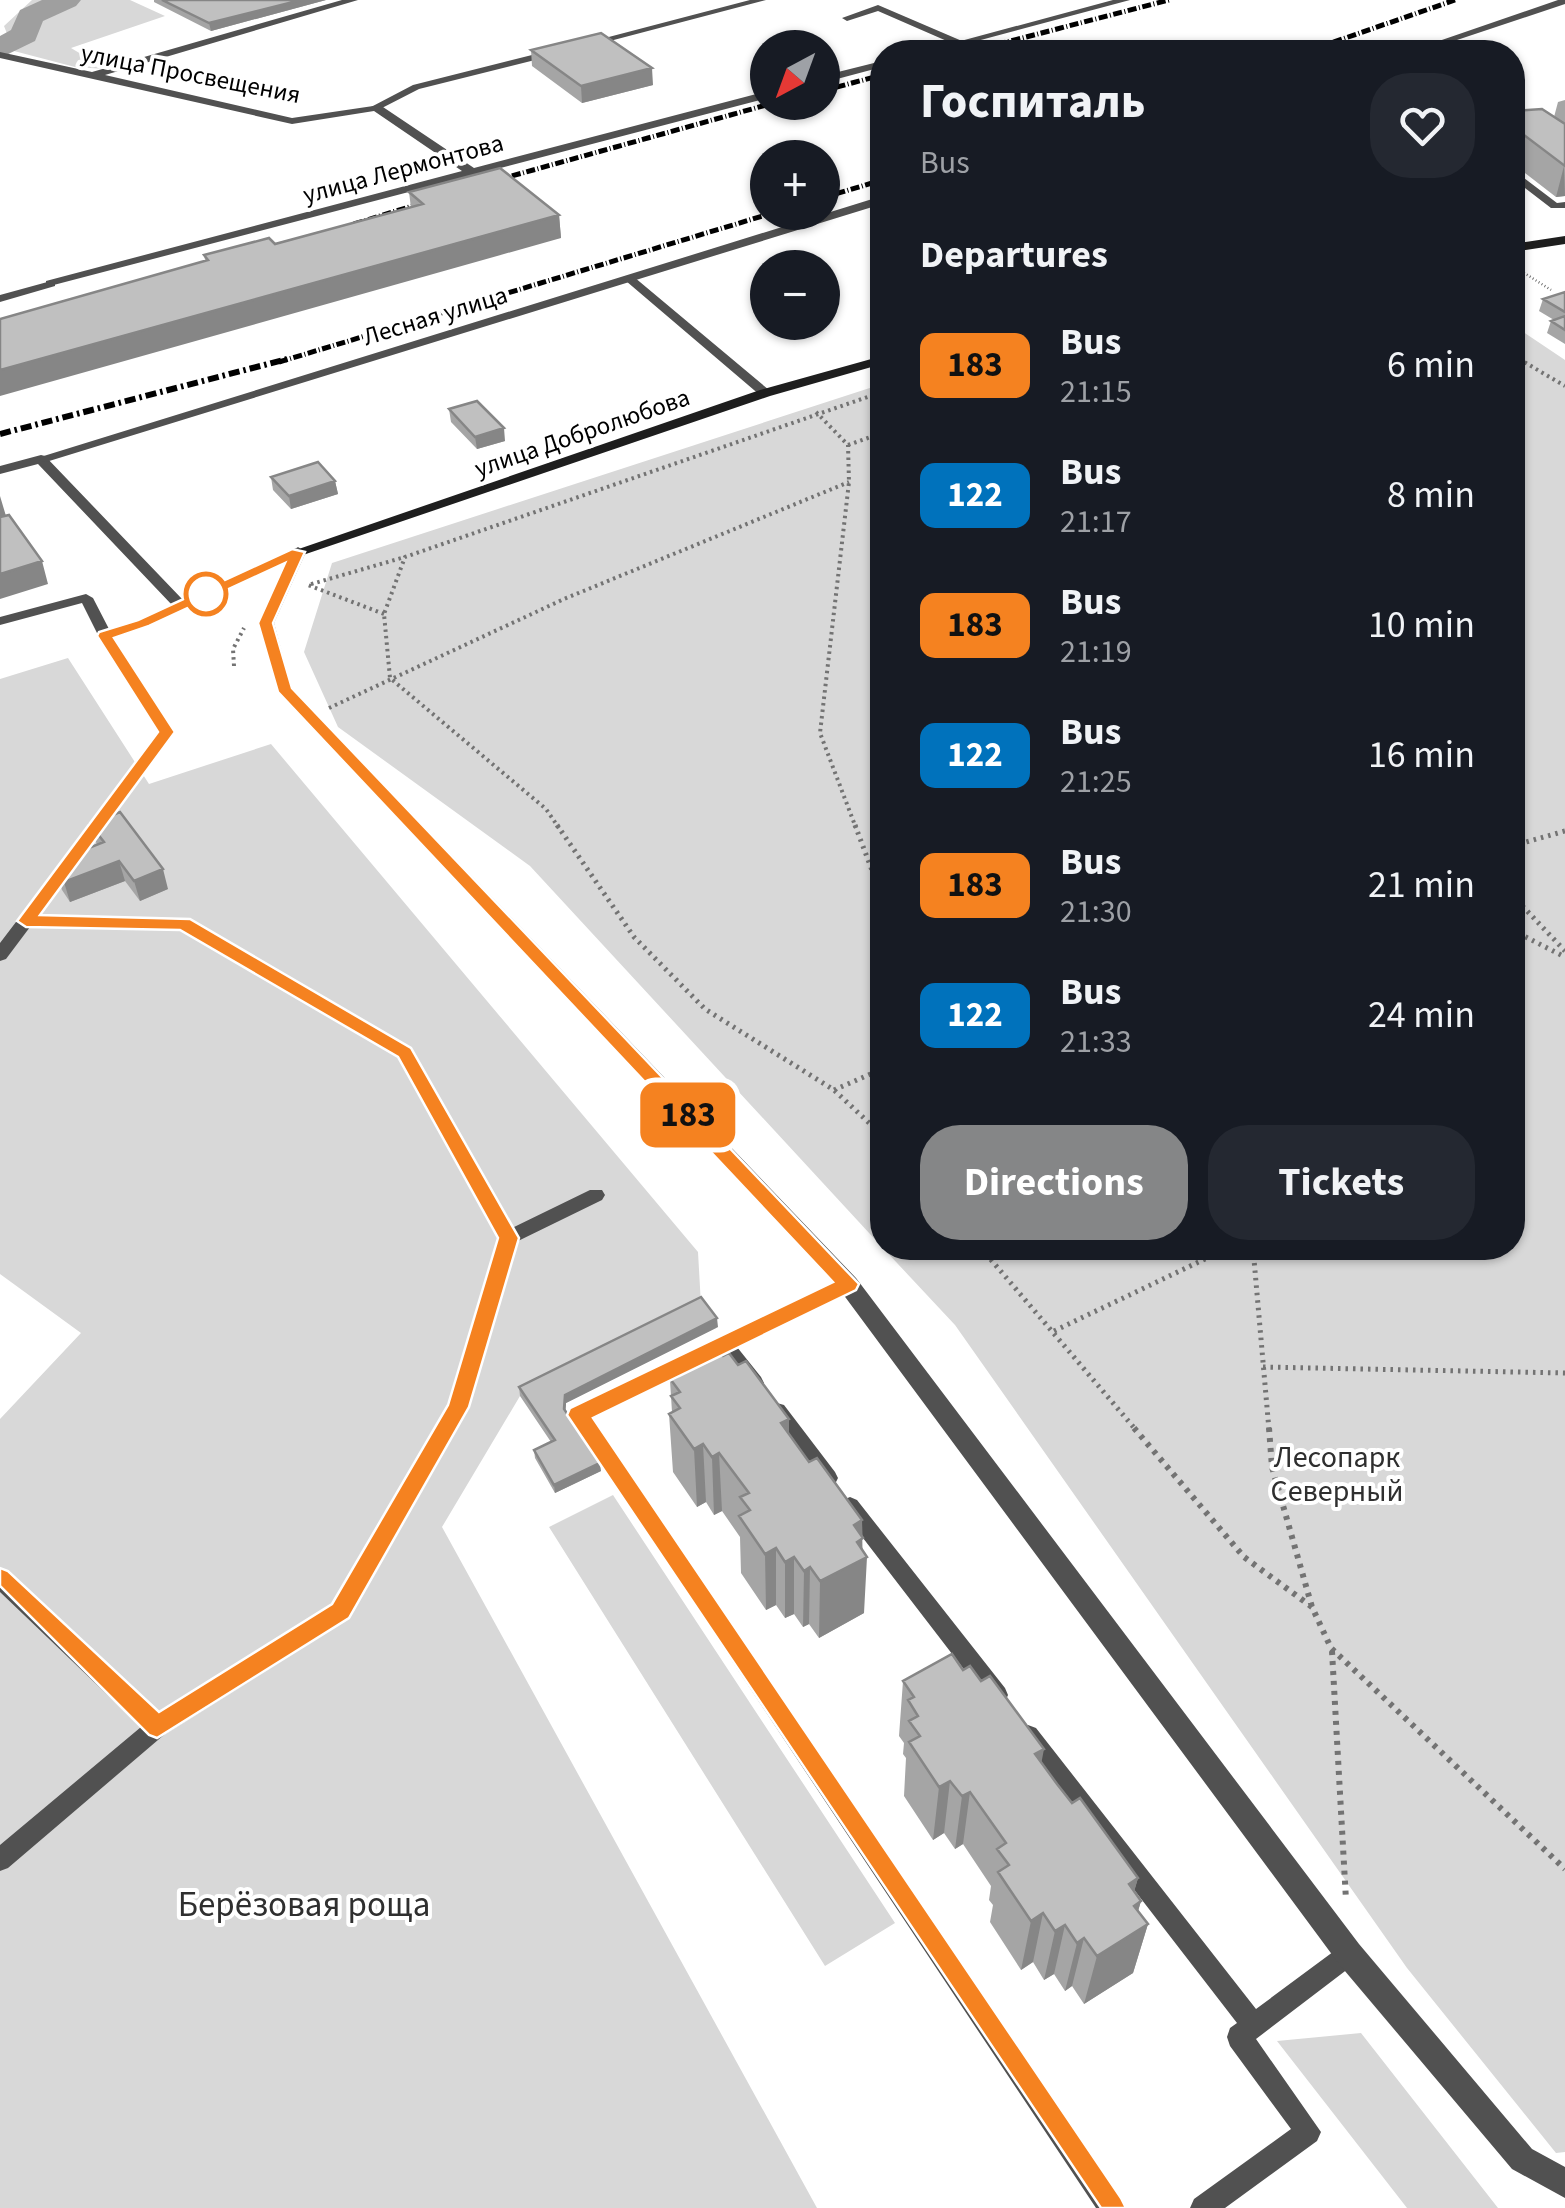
<!DOCTYPE html>
<html lang="en">
<head>
<meta charset="utf-8">
<style>
  :root { --surface:#171b24; --page:#242831; --text:#f1f3f6; --muted:#9ea1a6; --accent:#858687 }
  body { margin:0; font-family:"Source Sans 3",sans-serif; background:var(--page); color:var(--text); height:100vh; display:flex; flex-direction:column; font-size:38px; white-space:nowrap }
  * { box-sizing:border-box; margin:0 }
  p { font-size:32px; color:var(--muted) }
  .icon { flex:none; width:55px; height:55px; fill:none; stroke:currentColor; stroke-width:2; stroke-linecap:round; stroke-linejoin:round }
  .map { position:relative; flex:1; overflow:hidden }
  .details { position:absolute; left:870px; top:40px; width:655px; height:1220px; display:flex; flex-direction:column; background:var(--surface); border-radius:40px; box-shadow:0 2px 8px #0004 }
  .details>* { flex:none }
  .badge { padding:0 20px; border-radius:15px; font-size:35px; line-height:65px }
  .needle { width:65px; rotate:221deg }
  .buttons { position:absolute; left:750px; top:30px; display:grid; gap:20px }
  .buttons a { display:grid; place-items:center; width:90px; height:90px; border-radius:50%; background:var(--surface); box-shadow:0 2px 8px #0004; font-size:50px }
  .map>.badge { position:absolute; translate:-50% -50%; box-shadow:0 0 0 5px #fff }
  h2 { padding:0 50px; font-size:38px; line-height:90px }
  .round { display:grid; place-items:center; flex:none; width:105px; height:105px; border-radius:40px; background:var(--page) }
  .overview { display:flex; align-items:center; justify-content:space-between; height:170px; padding:0 50px }
  h1 { font-size:48px; font-weight:700; line-height:75px }
  .cta { display:flex; gap:20px; margin-top:auto; padding:20px 50px }
  .cta a { flex:1; height:115px; border-radius:40px; background:var(--accent); color:#fff; font-size:40px; font-weight:700; line-height:115px; text-align:center }
  .cta a+a { background:var(--page); color:var(--text) }
  ul { padding:0; list-style:none }
  li { display:flex; align-items:center; gap:30px; height:130px; padding:0 50px }
  li div { flex:1 }
  li b { display:block; font-size:38px }
  li em { font-style:normal }
  li .badge { min-width:110px; font-weight:700; text-align:center }
  .map>svg:first-child { display:block }
  .green { fill:#d8d8d8 }
  .lines { fill:none; stroke-linecap:round; stroke-linejoin:round }
  .river { fill:#9f9f9f; fill-rule:evenodd }
  .path-far3 { stroke:#737373; stroke-width:2.5; stroke-dasharray:1 2.5; stroke-linecap:butt }
  .path-far2 { stroke:#737373; stroke-width:4; stroke-dasharray:2.5 4; stroke-linecap:butt }
  .path-far1 { stroke:#737373; stroke-width:5; stroke-dasharray:2.5 5; stroke-linecap:butt }
  .path { stroke:#737373; stroke-width:6; stroke-dasharray:4 6; stroke-linecap:butt }
  .lane { fill:#515151; fill-rule:evenodd }
  .street { fill:#515151; fill-rule:evenodd }
  .secondary { fill:#1e1e1e; fill-rule:evenodd }
  .rail-far1 { stroke:#000; stroke-width:5; stroke-dasharray:9 2.5 1 2.5; stroke-linecap:butt }
  .rail { stroke:#000; stroke-width:6; stroke-dasharray:11 4 2.5 4; stroke-linecap:butt }
  .wall { fill:#a5a5a5 }
  .shaded-wall { fill:#868686 }
  .building { fill:#c0c0c0; stroke:#868686; stroke-width:2.5 }
  .line { fill:#f58220; stroke:#fff; stroke-width:2.5 }
  .stop-dot { fill:#fff; stroke:#f58220; stroke-width:5 }
  .labels { text-anchor:middle; stroke-width:8; stroke-linejoin:round; paint-order:stroke }
  .far-street-label { font-size:25px; fill:#000; stroke:#fff }
  .park-label { font-size:30px; fill:#2f2f2f; stroke:#fff }
  .near-park-label { font-size:35px; fill:#2f2f2f; stroke:#fff }
</style>
</head>
<body>
<div class="map">
<svg width="1565" height="2208" viewBox="0 0 1565 2208">
  <rect width="100%" height="100%" fill="#fff"/>
  <path class="green" d="M32 0H130L165 16 71 48 106 69 75 67 14 51 4 26Z
    M1513 325 1565 360V2152L1556 2153 1407 1968 955 1325 883 1248H1512Z
    M882 384V1247L530 866 338 727 304 652 332 563Z
    M68 658 149 784 271 744 698 1252 701 1305 520 1396 442 1527 817 2208H0V1419L81 1333 0 1274V679Z
    M613 1495 895 1923 825 1966 549 1527Z
    M1361 2033 1498 2208H1407L1277 2041Z"/>
  <g class="lines">
    <path class="river" d="M42 0H81L76 6 43 21 35 41 0 58V36L11 30 20 10Z"/>
    <path class="path-far3" d="M1515 267 1551 290
      M1512 355 1524 362"/>
    <path class="path-far2" d="M1519 359 1565 386
      M816 412 848 445 849 482 820 733 856 828
      M848 445 882 433
      M384 614 308 585 405 557
      M234 666 233 649 244 628
      M329 708 564 599 849 482
      M559 828 546 809 390 678 384 614 405 557 882 392"/>
    <path class="path-far1" d="M557 825 634 937 705 1009 834 1090 882 1135
      M855 825 882 897
      M1512 846 1565 831
      M1512 895 1565 951
      M1512 930 1565 957
      M834 1090 882 1069
      M981 1248 1136 1430
      M1253 1248 1269 1430
      M1054 1331 1228 1248
      M1263 1367 1565 1373"/>
    <path class="path" d="M1134 1428 1244 1557 1312 1607 1331 1648 1565 1869
      M1269 1428 1272 1467 1312 1607
      M1332 1651 1346 1900"/>
    <path class="lane" d="M750 0H766L587 47 582 44Z
      M878 5 962 41 964 43 956 45 878 11 847 21 842 18Z
      M552 50 557 53 555 55 419 89 380 109 371 107 413 85Z
      M1512 169 1557 203 1565 202V208H1551L1512 178Z
      M626 277H634L769 390V396H761L626 281Z
      M51 281 55 282V286L0 302V295Z
      M41 455 45 456 183 600 293 549 298 548 305 552 149 626 113 637 174 733 38 916 190 920 411 1049 512 1228 590 1190H602L605 1195 602 1200 516 1242 468 1407 349 1618 165 1734 8 1868 0 1871V1845L141 1727 0 1592V1569L7 1571 159 1714 333 1604 449 1405 499 1238 399 1057 181 929 30 927 6 959 0 961V943L160 733 98 635 82 603 0 625V617L86 594 93 598 109 629 139 620 172 605 38 464 0 474V466Z
      M848 1277 855 1279 857 1284 855 1289 737 1347 761 1377 764 1383 761 1389C743 1394 731 1368 721 1354L591 1418 1124 2208H1096L568 1415 571 1409Z
      M777 1403 784 1405 835 1472 838 1478 835 1484 828 1487 821 1484 770 1417 767 1411 770 1405Z
      M850 1497 857 1500 1005 1688 1008 1695 1005 1702 997 1705 989 1702 843 1512 840 1506 843 1500Z
      M1028 1725 1036 1728 1256 2009 1341 1946 1349 1942 1357 1946 1361 1954 1357 1962 1256 2039 1321 2132 1317 2141 1225 2208H1190L1194 2199 1291 2129 1230 2046 1227 2037 1230 2028 1237 2023 1020 1742 1017 1735 1020 1728Z"/>
    <path class="street" d="M342 0H358L105 75 292 118 380 105 474 168 768 91V98L46 287V281L462 171 374 111 292 124 0 58V52L92 72Z
      M1113 0H1130L936 52H920Z
      M1558 0H1565V4L1421 52H1407Z
      M882 61V67L822 83V76Z
      M882 196V204L46 462 34 459Z
      M298 547 306 552 274 623 292 688 856 1278 1359 1944 1532 2149 1565 2167V2198L1512 2169 1339 1964 840 1290 278 692 258 623 290 552Z"/>
    <path class="secondary" d="M1565 236V244L1512 252V244Z
      M882 356V364L770 396 303 555 298 557 290 552 760 390Z"/>
    <path class="rail-far1" d="M968 52 1169 0
      M1305 52 1455 0
      M822 91 882 75
      M483 184 777 102
      M822 198 882 180
      M354 224 435 199
      M279 362 776 212"/>
    <path class="rail" d="M0 434 287 359"/>
  </g>
  <path class="wall" d="M154 0H326L211 31 154 2Z
    M531 50 653 85 582 103 532 66Z
    M1565 100V196L1556 197 1512 163V111L1554 117 1558 102Z
    M409 192 559 215 561 238 205 260 204 255 275 244 411 208Z
    M1565 292V344L1547 333 1551 321 1554 320 1539 311 1543 299Z
    M449 409 505 441 477 449 451 422Z
    M271 477 335 481 338 494 291 509 273 490Z
    M90 824 168 889 140 901 125 881 70 902 62 890 56 870 97 845Z
    M718 1327 566 1403 565 1411 601 1471 555 1493 535 1458 534 1450 551 1442 520 1396 519 1387Z
    M723 1356 789 1434 809 1462 862 1520 864 1613 819 1638 809 1624 803 1627 794 1614 785 1618 776 1605 766 1610 741 1573 740 1537 722 1511 714 1515 706 1502 697 1507 673 1472 669 1414 672 1412 669 1365Z
    M963 1670 1041 1762 1072 1803 1138 1878 1134 1891 1141 1901 1138 1911 1148 1924 1133 1973 1084 2004 1072 1986 1065 1991 1054 1974 1044 1980 1033 1962 1021 1970 990 1922 993 1905 989 1900 991 1886 963 1844 955 1849 944 1833 933 1840 904 1796 906 1758 903 1754 904 1743 899 1736 903 1681Z"/>
  <path class="shaded-wall" d="M301 0H326L211 31 209 23Z
    M652 68 653 85 582 103 581 86Z
    M1564 166 1565 196 1556 197Z
    M559 215 561 238 0 396V370Z
    M504 428 505 441 477 449 475 437Z
    M335 481 338 494 291 509 289 496Z
    M0 496 6 516 0 527Z
    M42 561 48 584 0 599V574Z
    M119 861 125 881 70 902 64 882Z
    M163 869 168 889 140 901 134 881Z
    M717 1318 718 1327 566 1403 565 1417V1395Z
    M789 1419V1478L781 1423Z
    M703 1444 706 1502 697 1507 694 1449Z
    M719 1453 722 1511 714 1515 712 1457Z
    M600 1463 601 1471 555 1493 554 1485Z
    M862 1520V1559L867 1557 864 1613 819 1638 820 1581 854 1525Z
    M776 1548V1605L766 1610 765 1554Z
    M794 1557V1614L785 1618V1562Z
    M810 1567 809 1624 803 1627 804 1571Z
    M1044 1749 1034 1802 1035 1754Z
    M950 1781 944 1833 933 1840 939 1787Z
    M970 1792 963 1844 955 1849 962 1796Z
    M1138 1878 1124 1928 1129 1884Z
    M1141 1901 1131 1935 1148 1924 1133 1973 1084 2004 1097 1956 1134 1906Z
    M1043 1913 1033 1962 1021 1970 1031 1921Z
    M1065 1925 1054 1974 1044 1980 1055 1931Z
    M1084 1938 1072 1986 1065 1991 1077 1943Z"/>
  <path class="building" d="M162 0H301L209 23Z
    M601 33 652 68 581 86 531 50Z
    M1542 109 1565 124V166L1512 126V111Z
    M500 168 559 215 0 370V319L208 260 204 255 269 238 275 244 423 204 409 192Z
    M1565 292V312L1543 299Z
    M1565 316V330L1551 321Z
    M477 401 504 428 475 437 449 409Z
    M318 462 335 481 289 496 271 477Z
    M9 515 42 561 0 574V517Z
    M120 812 163 869 134 881 119 861 64 882 56 870 66 857 104 842 90 824Z
    M701 1297 717 1318 565 1395 564 1409 600 1463 554 1485 534 1450 555 1440 519 1387Z
    M713 1344 723 1356 729 1353 738 1365 746 1361 789 1419 781 1423 809 1462 817 1458 862 1520 854 1525 863 1538 857 1542 867 1557 820 1581 810 1567 804 1571 794 1557 785 1562 776 1548 765 1554 739 1516 750 1510 740 1497 749 1493 719 1453 712 1457 703 1444 694 1449 669 1414 680 1408 671 1396 680 1392 671 1380 677 1377 669 1365Z
    M952 1654 963 1670 970 1666 981 1681 990 1676 1044 1749 1035 1754 1057 1784 1072 1803 1080 1798 1138 1878 1129 1884 1141 1901 1134 1906 1148 1924 1097 1956 1084 1938 1077 1943 1065 1925 1055 1931 1043 1913 1031 1921 998 1872 1009 1865 997 1849 1006 1843 970 1792 962 1796 950 1781 939 1787 909 1742 920 1736 909 1721 918 1716 908 1700 914 1697 903 1681Z"/>
  <path class="line" d="M292 549 305 552 273 623 292 688 859 1284 856 1290 593 1418 1121 2198 1126 2208H1101L567 1415 570 1408 833 1282 278 692 258 623 285 563 149 626 114 638 175 732 40 915 190 919 411 1048 519 1238 469 1407 349 1618 157 1738 149 1735 0 1586V1568L8 1571 159 1712 332 1604 448 1405 498 1238 398 1057 180 930 26 927 17 921 158 732 97 636 99 632 138 620Z"/>
  <circle class="stop-dot" cx="206" cy="594" r="20"/>
  <g class="labels">
    <g class="far-street-label">
      <text transform="translate(191 73) rotate(11)" y="9">улица Просвещения</text>
      <text transform="translate(403 168) rotate(-15)" y="9">улица Лермонтова</text>
      <text transform="translate(435 315) rotate(-17)" y="9">Лесная улица</text>
      <text transform="translate(582 432) rotate(-19)" y="9">улица Добролюбова</text>
    </g>
    <g class="park-label">
      <text x="1337" y="1467">Лесопарк<tspan x="1337" dy="34">Северный</tspan></text>
    </g>
    <g class="near-park-label">
      <text x="304" y="1916">Берёзовая роща</text>
    </g>
  </g>
</svg>
<div class="buttons">
<a><svg class="needle" viewBox="-14 -14 28 28"><path d="M0-13l5 13h-10z" fill="#e53935"/><path d="M0 13l5-13h-10z" fill="#9ea1a6"/></svg></a>
<a>+</a>
<a>−</a>
</div>
<b class="badge" style="left:688px;top:1115px;background:#f58220;color:#111">183</b>
<section class="details">
<div class="overview"><div><h1>Госпиталь</h1><p>Bus</p></div><a class="round"><svg class="icon" aria-label="heart" viewBox="0 0 24 24"><path d="M12 20l-8-8c-3-5 5-10 8-4 3-6 11-1 8 4z"/></svg></a></div>
<h2>Departures</h2>
<ul>
<li><span class="badge" style="background:#f58220;color:#111">183</span><div><b>Bus</b><p>21:15</p></div><em>6 min</em></li>
<li><span class="badge" style="background:#0072bc;color:#fff">122</span><div><b>Bus</b><p>21:17</p></div><em>8 min</em></li>
<li><span class="badge" style="background:#f58220;color:#111">183</span><div><b>Bus</b><p>21:19</p></div><em>10 min</em></li>
<li><span class="badge" style="background:#0072bc;color:#fff">122</span><div><b>Bus</b><p>21:25</p></div><em>16 min</em></li>
<li><span class="badge" style="background:#f58220;color:#111">183</span><div><b>Bus</b><p>21:30</p></div><em>21 min</em></li>
<li><span class="badge" style="background:#0072bc;color:#fff">122</span><div><b>Bus</b><p>21:33</p></div><em>24 min</em></li>
</ul>
<div class="cta"><a>Directions</a><a>Tickets</a></div>
</section>
</div>
</body>
</html>
